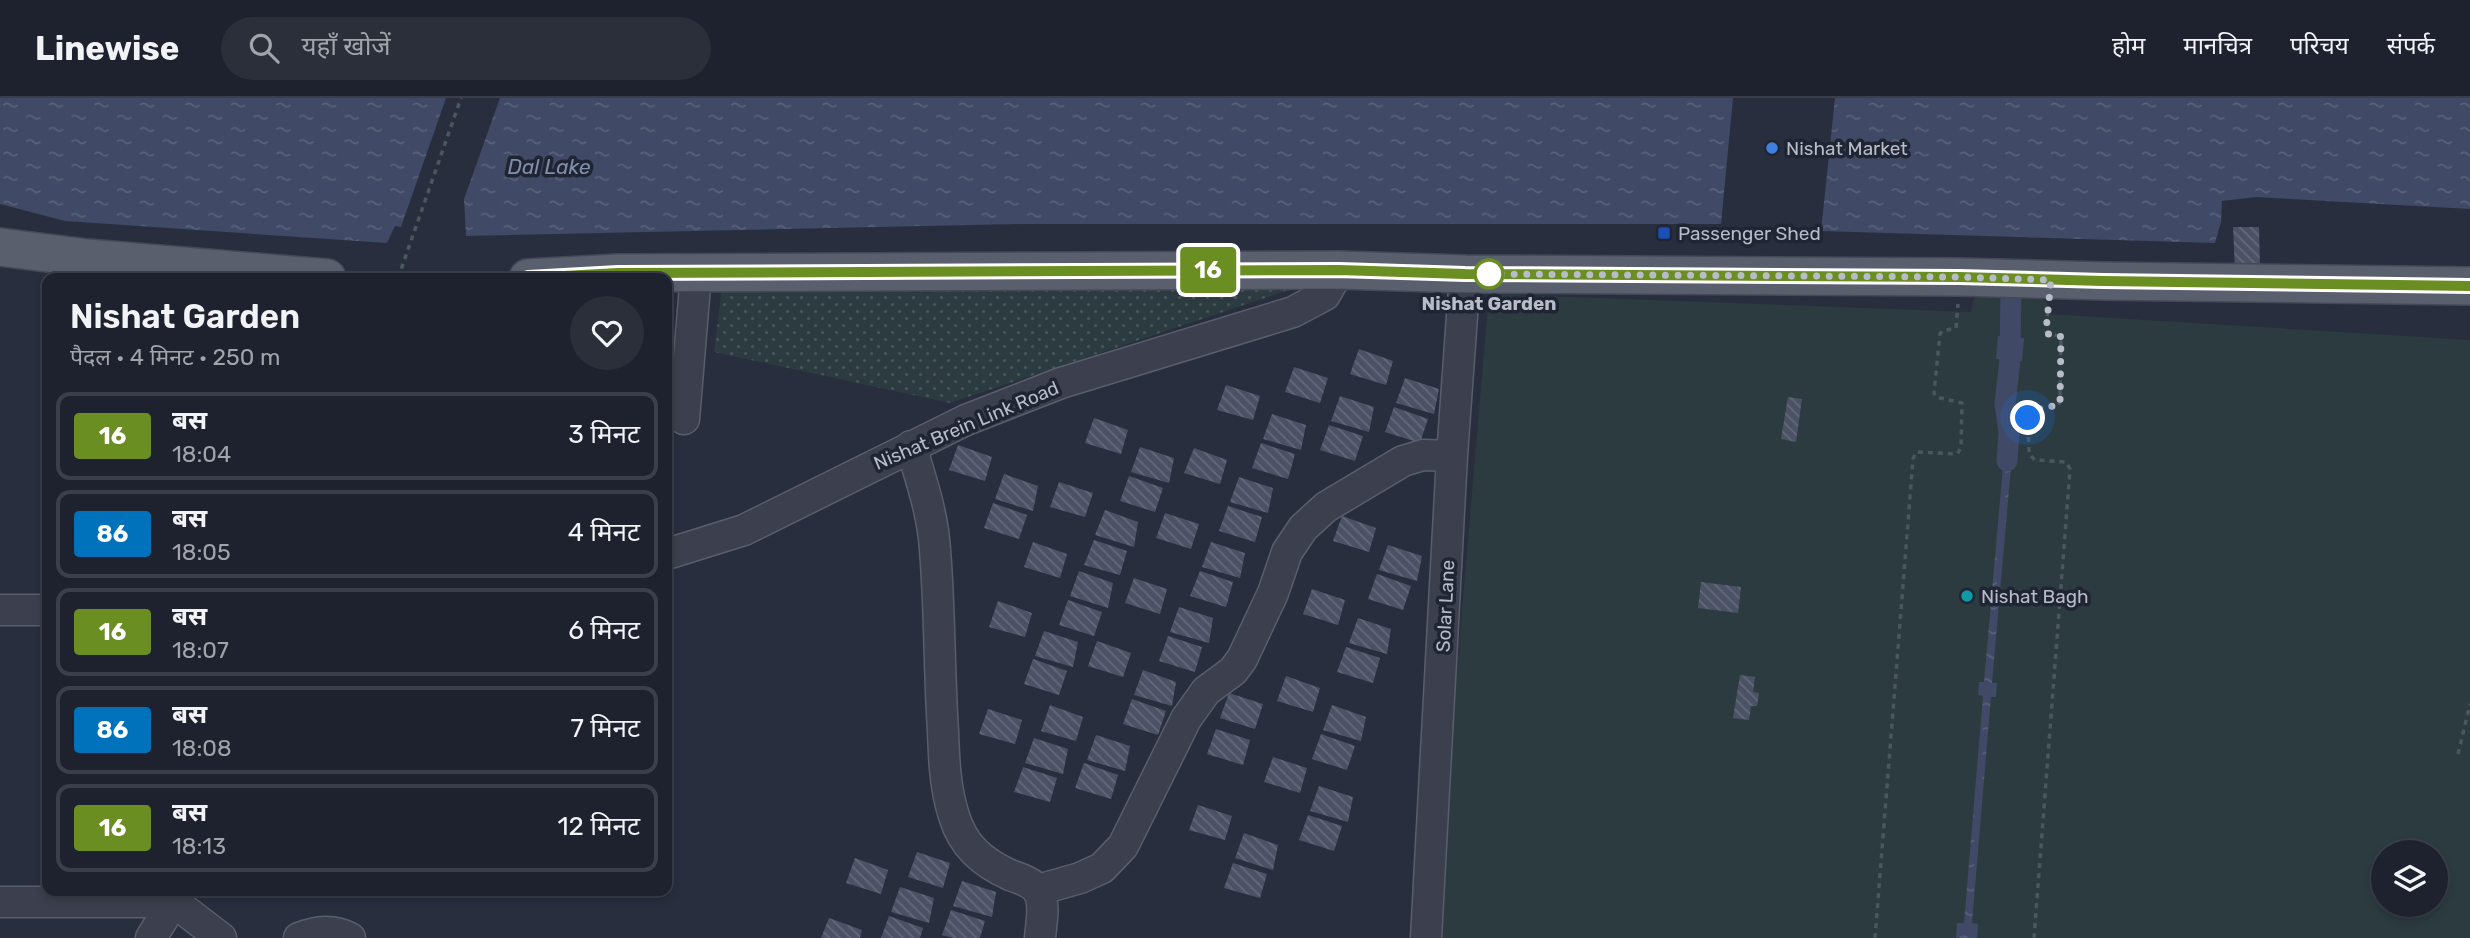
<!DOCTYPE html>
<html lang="hi">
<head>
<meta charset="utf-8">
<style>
  :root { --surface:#1e222e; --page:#2b2f3a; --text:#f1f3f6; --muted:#a1a4aa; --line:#3c3f4a }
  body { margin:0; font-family:Rubik,"Noto Sans Devanagari",sans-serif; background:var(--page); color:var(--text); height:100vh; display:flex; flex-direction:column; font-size:26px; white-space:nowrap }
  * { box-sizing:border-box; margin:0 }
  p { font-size:23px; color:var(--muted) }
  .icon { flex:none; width:38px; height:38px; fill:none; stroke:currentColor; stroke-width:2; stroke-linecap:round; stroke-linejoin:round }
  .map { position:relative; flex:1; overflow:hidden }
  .side { position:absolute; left:42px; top:175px; width:630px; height:623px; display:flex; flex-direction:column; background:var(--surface); border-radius:14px; box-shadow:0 4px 10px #0003,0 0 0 2px var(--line) }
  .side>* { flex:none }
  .badge { padding:0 14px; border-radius:5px; font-size:24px; line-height:46px }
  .fabs { position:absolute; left:2371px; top:742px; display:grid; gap:14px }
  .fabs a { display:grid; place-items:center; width:77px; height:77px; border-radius:50%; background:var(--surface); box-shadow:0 4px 10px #0003,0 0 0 2px var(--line); font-size:35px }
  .you { position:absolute; width:35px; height:35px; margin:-18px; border:5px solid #fff; border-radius:50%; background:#1a73e8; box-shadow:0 0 0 10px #1a73e833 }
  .map>.badge { position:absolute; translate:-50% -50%; box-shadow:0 0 0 4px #fff }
  .round { display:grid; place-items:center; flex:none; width:74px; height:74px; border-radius:37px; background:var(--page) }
  .headline { display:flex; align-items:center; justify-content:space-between; height:119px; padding:0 28px }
  h1 { font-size:33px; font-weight:600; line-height:52px }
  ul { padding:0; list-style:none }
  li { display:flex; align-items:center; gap:21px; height:88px; margin:0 14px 10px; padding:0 14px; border:4px solid var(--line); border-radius:14px }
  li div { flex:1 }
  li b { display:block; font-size:26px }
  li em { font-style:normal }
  li .badge { min-width:77px; font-weight:700; text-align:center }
  header { display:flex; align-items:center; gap:42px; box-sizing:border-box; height:98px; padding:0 35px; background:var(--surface); border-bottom:2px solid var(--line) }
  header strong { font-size:33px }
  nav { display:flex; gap:38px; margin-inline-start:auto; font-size:24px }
  .search { width:490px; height:63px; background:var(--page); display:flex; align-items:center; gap:18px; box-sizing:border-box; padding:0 24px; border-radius:38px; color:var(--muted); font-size:26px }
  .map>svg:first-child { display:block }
  .grass { fill:url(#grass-dots) }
  .garden { fill:#2b3b40; fill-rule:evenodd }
  .water { fill:url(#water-ripples) }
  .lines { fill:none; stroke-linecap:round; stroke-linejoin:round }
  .canal { stroke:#404965; stroke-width:21 }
  .building { fill:url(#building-back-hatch) }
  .minor-casing { stroke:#595e6c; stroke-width:33 }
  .major-casing { stroke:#454957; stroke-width:40 }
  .path { stroke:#4a585e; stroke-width:3.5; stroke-dasharray:5 5; stroke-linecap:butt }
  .minor { stroke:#3c404e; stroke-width:30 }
  .major { stroke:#5a5f6e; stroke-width:37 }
  .line-casing { stroke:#fff; stroke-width:16 }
  .line { stroke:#6b8e23; stroke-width:10 }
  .walk { stroke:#b8bcc9; stroke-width:7; stroke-dasharray:0 12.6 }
  .shop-dot { fill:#3f7fe0; stroke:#202533; stroke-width:2.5 }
  .transit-dot { fill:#1a4fb4; stroke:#202533; stroke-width:2.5 }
  .stop-dot { fill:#fff; stroke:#6b8e23; stroke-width:3.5 }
  .culture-dot { fill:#0f9aa8; stroke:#202533; stroke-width:2.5 }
  .labels { text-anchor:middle; stroke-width:7; stroke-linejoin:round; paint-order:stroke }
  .poi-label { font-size:19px; fill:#b8bcc9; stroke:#202533; text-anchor:start }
  .stop-label { font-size:19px; font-weight:bold; fill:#b8bcc9; stroke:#202533 }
  .street-label { font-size:19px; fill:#b8bcc9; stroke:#202533 }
  .water-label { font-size:21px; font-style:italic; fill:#838ead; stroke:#202533 }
</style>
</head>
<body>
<header>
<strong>Linewise</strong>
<div class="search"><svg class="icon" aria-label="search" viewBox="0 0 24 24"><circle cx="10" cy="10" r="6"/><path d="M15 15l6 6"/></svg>यहाँ खोजें</div>
<nav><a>होम</a><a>मानचित्र</a><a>परिचय</a><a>संपर्क</a></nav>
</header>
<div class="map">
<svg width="2470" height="840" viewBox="0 0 2470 840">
  <defs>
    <pattern id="grass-dots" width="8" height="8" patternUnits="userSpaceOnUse" patternTransform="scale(1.75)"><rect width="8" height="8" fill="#2b3b40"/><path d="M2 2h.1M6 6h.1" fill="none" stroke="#48555a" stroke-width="1.8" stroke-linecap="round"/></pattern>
    <pattern id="water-ripples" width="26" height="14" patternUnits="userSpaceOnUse" patternTransform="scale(1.75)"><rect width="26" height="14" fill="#404965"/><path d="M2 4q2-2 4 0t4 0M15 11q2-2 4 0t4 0" fill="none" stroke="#5a617a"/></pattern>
    <pattern id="building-back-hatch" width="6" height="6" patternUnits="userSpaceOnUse" patternTransform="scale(1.75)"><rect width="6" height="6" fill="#4c5265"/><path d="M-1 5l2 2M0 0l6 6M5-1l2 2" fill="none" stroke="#64697a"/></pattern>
  </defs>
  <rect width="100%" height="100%" fill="#282e3e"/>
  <path class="grass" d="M1307 186 950 305 714 254 722 190Z"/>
  <path class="garden" d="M1997 183 2026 185 2047 205 2048 216 2470 242V840H1434L1489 196 1971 214 1973 202ZM2384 754H2436V807H2384Z"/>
  <path class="water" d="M0 0H446L401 129 395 128 387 145 65 123 0 106Z
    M500 0H1733L1721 126H1023L466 138 464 101Z
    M1835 0H2470V111L2256 99 2222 103 2221 124 2215 145 1821 133Z
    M1998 238 2024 240 2022 263 1996 261Z
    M2006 334 2014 335 1992 585H1997L1996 599H1991L1972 825 1978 826 1977 840H1956L1957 825H1964L1983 598 1978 597 1979 584H1984Z"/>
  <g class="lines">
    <path class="canal" d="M2007 363 2009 334 2005 306 2010 262 2011 188"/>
  </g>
  <path class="building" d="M2233 129H2259L2260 172 2235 173Z
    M1359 251 1393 263 1386 287 1350 276Z
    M1294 269 1328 280 1320 305 1285 294Z
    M1405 280 1439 291 1434 316 1396 305Z
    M1226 287 1260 298 1253 322 1217 312Z
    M1340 298 1374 309 1369 334 1331 323Z
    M1788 299 1802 301 1796 344 1781 341Z
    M1394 309 1428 321 1420 345 1385 334Z
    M1272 316 1306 327 1301 352 1263 341Z
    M1094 320 1128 332 1121 356 1085 345Z
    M1329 327 1363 338 1355 363 1320 352Z
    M1261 345 1295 356 1288 381 1252 370Z
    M958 347 992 359 985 383 949 372Z
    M1140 349 1174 360 1169 385 1131 374Z
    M1194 350 1227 362 1220 386 1184 375Z
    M1004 376 1038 388 1033 413 995 401Z
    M1129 378 1163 390 1155 414 1120 403Z
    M1239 379 1273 390 1268 415 1230 404Z
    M1059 384 1093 395 1085 419 1050 409Z
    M993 405 1027 417 1019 441 984 430Z
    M1228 408 1262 419 1255 444 1219 433Z
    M1105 412 1138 424 1134 449 1095 437Z
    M1165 415 1199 426 1191 451 1156 440Z
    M1342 418 1376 430 1369 454 1333 443Z
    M1094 442 1127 453 1120 477 1084 467Z
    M1033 444 1067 456 1060 480 1024 469Z
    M1211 444 1245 455 1240 480 1202 469Z
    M1388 447 1422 458 1417 483 1379 472Z
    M1079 473 1113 485 1108 510 1070 498Z
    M1200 473 1233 484 1226 509 1190 498Z
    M1377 476 1411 488 1403 512 1368 501Z
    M1134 480 1167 491 1160 516 1125 505Z
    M1701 484 1741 489 1738 515 1698 510Z
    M1312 491 1345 502 1338 527 1303 516Z
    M1068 502 1102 514 1094 538 1059 527Z
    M998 503 1032 515 1025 539 989 529Z
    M1179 509 1213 520 1209 545 1170 534Z
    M1358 520 1391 531 1387 556 1349 545Z
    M1044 533 1078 544 1073 569 1035 558Z
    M1168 538 1202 549 1195 574 1159 563Z
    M1097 543 1131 555 1123 579 1088 568Z
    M1346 549 1380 560 1373 585 1337 574Z
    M1033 561 1067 573 1059 597 1024 586Z
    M1143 572 1176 584 1172 608 1134 597Z
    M1740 577 1755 579 1753 594 1759 595 1757 608H1751L1749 622 1733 620Z
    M1286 578 1320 590 1313 614 1277 603Z
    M1229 595 1263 606 1255 631 1220 620Z
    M1132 601 1166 613 1158 637 1123 626Z
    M1050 607 1083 619 1076 643 1041 633Z
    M1332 607 1366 619 1361 643 1323 632Z
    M988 611 1022 622 1015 646 979 636Z
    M1216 631 1250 642 1243 667 1207 656Z
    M1321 636 1355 648 1347 672 1312 661Z
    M1096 637 1130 648 1125 673 1087 662Z
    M1034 640 1068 651 1063 676 1025 665Z
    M1273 659 1307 670 1300 695 1264 684Z
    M1084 665 1118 677 1111 701 1075 690Z
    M1023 669 1057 680 1050 704 1014 694Z
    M1319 688 1353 699 1348 724 1310 713Z
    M1198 707 1232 718 1225 742 1189 732Z
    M1308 717 1342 728 1334 753 1299 742Z
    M1244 735 1278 747 1273 772 1235 760Z
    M917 754 950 765 943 790 908 779Z
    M855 760 888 772 881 796 846 785Z
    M1233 765 1267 776 1260 800 1224 790Z
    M962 783 996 794 992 819 953 808Z
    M900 789 934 800 929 825 891 814Z
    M951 812 985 823 980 840H953L942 837Z
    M889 818 923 830 920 840H881Z
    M829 820 862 832 860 840H821Z"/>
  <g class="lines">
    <defs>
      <path id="minor" d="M684 321 696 176
        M911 348C921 382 933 416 935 452 940 512 939 573 943 633 944 662 945 690 954 718 963 748 982 764 1010 777 1019 780 1032 784 1038 793 1046 805 1041 826 1040 840
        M667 456 744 432 966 322 1061 285 1293 214 1325 197 1339 172
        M0 512H47
        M1038 792 1080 780 1102 770 1123 748 1186 621 1206 593 1233 573 1242 561 1273 495 1287 454 1303 430 1326 409 1403 363 1423 357 1452 358
        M0 804H174L221 840
        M151 840 180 793
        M299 840C317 833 333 831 350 840
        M1426 840 1452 358 1465 176"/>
      <path id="major" d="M0 149 87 160 327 180
        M528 180 618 175 1339 172 1465 176 1959 179 2103 183 2470 188"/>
    </defs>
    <use href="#minor" class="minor-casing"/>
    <use href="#major" class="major-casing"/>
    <path class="path" d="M398 180 461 0
      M2458 656 2470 606
      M1875 840 1913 361 1916 354 1957 356 1961 350 1962 305 1936 299 1934 295 1940 236 1942 233 1956 230 1958 206
      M2034 840 2070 371 2066 364 2035 362 2029 356 2028 317 2033 312 2058 307 2060 304 2061 239 2046 234 2048 208"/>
    <use href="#minor" class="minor"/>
    <use href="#major" class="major"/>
  </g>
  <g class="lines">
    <defs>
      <path id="line" d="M528 180 618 175 1339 172 1465 176 1959 179 2103 183 2470 188"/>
    </defs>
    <use href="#line" class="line-casing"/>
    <use href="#line" class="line"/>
    <path class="walk" d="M1489 176 1959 179 2051 182 2046 233 2048 236 2059 237 2061 239 2060 304 2058 307 2033 312 2028 320"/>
  </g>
  <circle class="shop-dot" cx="1772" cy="50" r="7"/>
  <rect class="transit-dot" x="1657" y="128" width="14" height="14" rx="3.5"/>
  <circle class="stop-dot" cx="1489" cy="176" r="14"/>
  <circle class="culture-dot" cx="1967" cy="498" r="7"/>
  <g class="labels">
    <g class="poi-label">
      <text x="1786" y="57">Nishat Market</text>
      <text x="1678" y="142">Passenger Shed</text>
      <text x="1981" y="505">Nishat Bagh</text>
    </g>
    <g class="stop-label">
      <text x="1489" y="212">Nishat Garden</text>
    </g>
    <g class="street-label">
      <text transform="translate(966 327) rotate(-23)" y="7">Nishat Brein Link Road</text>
      <text transform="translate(1445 508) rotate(-87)" y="7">Solar Lane</text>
    </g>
    <g class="water-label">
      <text x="549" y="76">Dal Lake</text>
    </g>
  </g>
</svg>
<div class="fabs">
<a><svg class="icon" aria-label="layers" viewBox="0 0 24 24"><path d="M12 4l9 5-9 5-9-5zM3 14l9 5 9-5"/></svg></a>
</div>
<div class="you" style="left:2028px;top:320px"></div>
<b class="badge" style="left:1208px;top:172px;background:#6b8e23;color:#fff">16</b>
<section class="side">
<div class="headline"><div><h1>Nishat Garden</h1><p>पैदल · 4 मिनट · 250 m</p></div><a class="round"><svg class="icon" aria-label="heart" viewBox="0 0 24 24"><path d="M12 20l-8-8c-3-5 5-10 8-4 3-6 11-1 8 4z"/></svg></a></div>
<ul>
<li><span class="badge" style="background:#6b8e23;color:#fff">16</span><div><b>बस</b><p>18:04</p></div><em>3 मिनट</em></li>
<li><span class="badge" style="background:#0072bc;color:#fff">86</span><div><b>बस</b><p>18:05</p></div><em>4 मिनट</em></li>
<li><span class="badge" style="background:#6b8e23;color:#fff">16</span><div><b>बस</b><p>18:07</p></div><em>6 मिनट</em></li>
<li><span class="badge" style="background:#0072bc;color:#fff">86</span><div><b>बस</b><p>18:08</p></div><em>7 मिनट</em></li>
<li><span class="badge" style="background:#6b8e23;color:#fff">16</span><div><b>बस</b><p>18:13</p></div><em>12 मिनट</em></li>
</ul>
</section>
</div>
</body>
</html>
